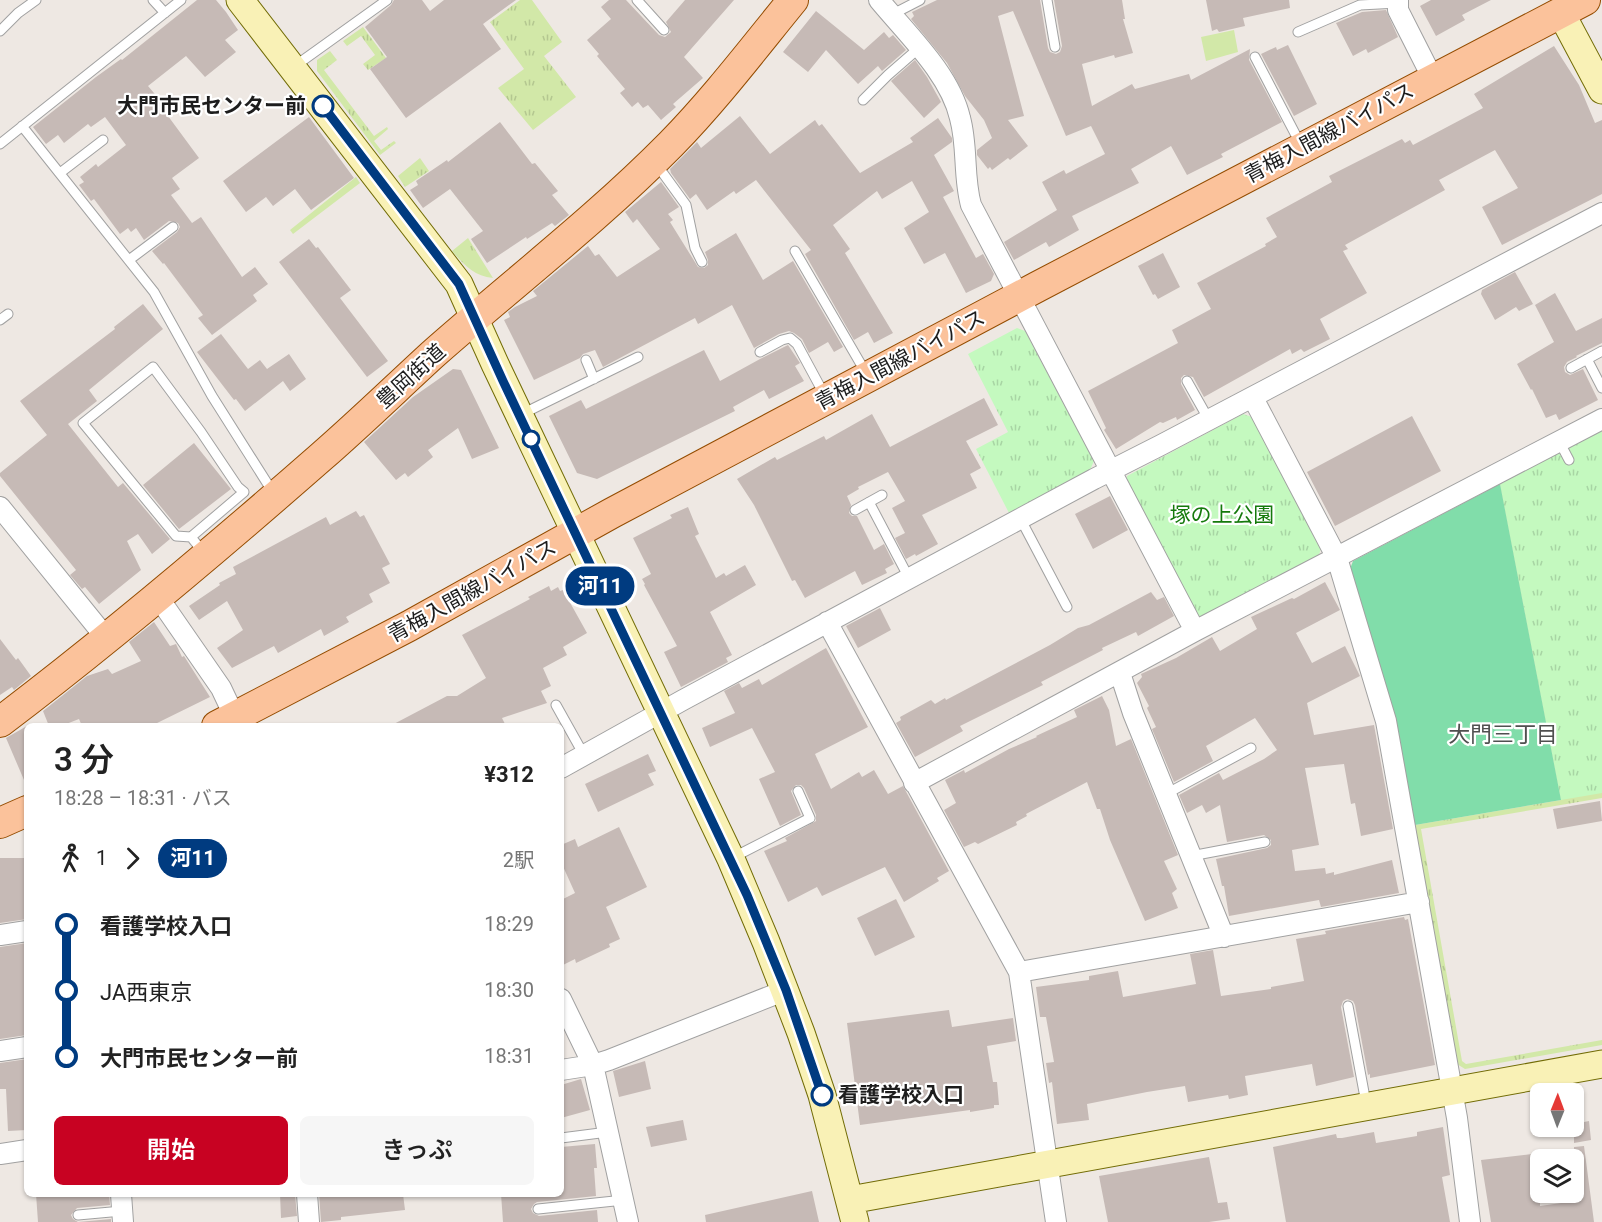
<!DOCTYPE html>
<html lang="ja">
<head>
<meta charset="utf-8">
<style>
  :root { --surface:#fff; --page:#f6f6f6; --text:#222; --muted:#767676; --accent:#c80222 }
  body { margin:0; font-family:Roboto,"Noto Sans JP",sans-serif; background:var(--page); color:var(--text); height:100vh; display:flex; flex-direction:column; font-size:22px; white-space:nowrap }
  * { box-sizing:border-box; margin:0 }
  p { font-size:20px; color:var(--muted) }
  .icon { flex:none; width:33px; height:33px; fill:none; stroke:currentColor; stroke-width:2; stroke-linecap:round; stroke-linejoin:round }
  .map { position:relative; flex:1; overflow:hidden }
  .drawer { position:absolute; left:24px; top:723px; width:540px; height:474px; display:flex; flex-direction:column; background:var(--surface); border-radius:9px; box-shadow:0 2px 4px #0004 }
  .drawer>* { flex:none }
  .badge { padding:0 12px; border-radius:20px; font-size:21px; line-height:39px }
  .needle { width:39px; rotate:1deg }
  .buttons { position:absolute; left:1530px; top:1083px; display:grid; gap:12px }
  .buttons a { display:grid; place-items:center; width:54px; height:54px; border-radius:9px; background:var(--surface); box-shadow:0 2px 4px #0004; font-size:30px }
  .map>.badge { position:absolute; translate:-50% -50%; box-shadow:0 0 0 3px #fff }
  .legs { display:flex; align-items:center; gap:9px; height:66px; padding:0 30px; font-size:20px }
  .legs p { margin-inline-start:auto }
  .head { display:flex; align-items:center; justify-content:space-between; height:102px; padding:0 30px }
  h1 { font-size:33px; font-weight:600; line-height:45px }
  .button { display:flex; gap:12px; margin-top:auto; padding:12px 30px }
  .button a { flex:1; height:69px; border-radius:9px; background:var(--accent); color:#fff; font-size:24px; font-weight:600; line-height:69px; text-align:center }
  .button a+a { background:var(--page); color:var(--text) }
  ul { padding:0 30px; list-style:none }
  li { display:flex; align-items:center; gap:21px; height:66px; font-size:22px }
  li i { display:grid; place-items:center; width:9px; height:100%; margin:0 8px; background:currentColor }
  li i::after { content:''; width:15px; height:15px; margin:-8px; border:4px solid; border-radius:50%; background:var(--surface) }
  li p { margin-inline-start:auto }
  li:first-child i { background:linear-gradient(#0000 50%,currentColor 0) }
  li:last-child i { background:linear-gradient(currentColor 50%,#0000 0) }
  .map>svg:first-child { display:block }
  .grass { fill:url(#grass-tufts) }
  .park { fill:url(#park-tufts) }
  .garden { fill:#d2e8a8 }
  .pitch { fill:#81ddaa }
  .building { fill:#c6bab6 }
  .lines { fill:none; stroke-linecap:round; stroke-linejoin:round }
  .lane-casing { stroke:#a1a1a1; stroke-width:11 }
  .street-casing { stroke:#a1a1a1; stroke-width:22 }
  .secondary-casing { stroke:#726c06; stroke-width:29 }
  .primary-casing { stroke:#944c01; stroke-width:32 }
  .lane { stroke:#fff; stroke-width:9 }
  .street { stroke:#fff; stroke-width:20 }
  .secondary { stroke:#f9f1b6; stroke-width:27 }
  .primary { stroke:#fbc29b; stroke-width:30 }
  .line-1-casing { stroke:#fff; stroke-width:14 }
  .line-1 { stroke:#003b80; stroke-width:9 }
  .stop-1-dot { fill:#fff; stroke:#003b80; stroke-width:3 }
  .labels { text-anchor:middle; stroke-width:4.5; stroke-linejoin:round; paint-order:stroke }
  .stop-label { font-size:21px; font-weight:bold; fill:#1d1d1d; stroke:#fff; text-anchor:end }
  .street-label { font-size:21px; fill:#1d1d1d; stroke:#fff }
  .park-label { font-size:21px; fill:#157a0c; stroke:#fff }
  .neighbourhood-label { font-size:22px; fill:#505050; stroke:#fff }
</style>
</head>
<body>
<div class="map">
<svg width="1602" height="1222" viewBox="0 0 1602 1222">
  <defs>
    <pattern id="grass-tufts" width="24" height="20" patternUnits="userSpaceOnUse" patternTransform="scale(1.5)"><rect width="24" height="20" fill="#d2e8a8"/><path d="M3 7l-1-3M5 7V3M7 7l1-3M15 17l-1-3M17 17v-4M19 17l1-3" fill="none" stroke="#b4c790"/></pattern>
    <pattern id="park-tufts" width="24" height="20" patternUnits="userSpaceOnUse" patternTransform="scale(1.5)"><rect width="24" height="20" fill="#c4f9bf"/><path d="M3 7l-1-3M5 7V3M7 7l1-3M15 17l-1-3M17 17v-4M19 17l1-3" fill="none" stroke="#a8d5a4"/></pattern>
  </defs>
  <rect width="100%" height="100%" fill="#eee8e3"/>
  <path class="grass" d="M520 0H532L562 42 544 56 576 97 533 130 498 88 524 69 490 22Z
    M363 27 386 58 368 70 363 64 375 55 361 36 347 46 343 41Z
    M330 51 337 60 324 70 374 136 387 127 388 129 374 141 381 150 394 141 396 143 380 155 317 71V60Z
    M420 158 429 171 405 187 398 176Z
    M356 177 360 183 293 234 290 230Z
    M468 238 493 278C474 276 464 265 452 251Z
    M1500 484 1602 783V798L1421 829 1462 1061 1466 1064 1602 1040V1045L1465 1069 1457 1064 1415 825 1561 800Z"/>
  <path class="park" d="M1017 328 1025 331 1094 461 1090 470 1009 513 976 449 1008 432 968 354Z
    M1243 414 1252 417 1321 548 1319 555 1201 617 1194 615 1125 485 1127 476Z
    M1602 430V793L1561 800 1500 484Z"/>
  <path class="garden" d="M1234 30 1238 52 1206 61 1201 37Z"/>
  <path class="pitch" d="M1500 484 1561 800 1415 825 1395 718 1350 569 1353 561Z"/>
  <path class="building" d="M197 0H216L226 12 238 30 225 40 236 52 205 77 186 56 148 86 171 113 168 116 199 158 172 178 180 189 171 195 192 223 201 217 242 277 255 267 268 284 253 295 257 301 212 335 198 318 203 315 164 263 163 264 152 251 177 232 180 227 178 223 169 221 144 240 136 228 131 232 128 228 120 234 94 199 91 201 79 185 84 182 80 177 96 164 98 167 126 145 105 117 91 127 88 124 64 143 58 135 46 144 33 127 96 77 121 59 122 60Z
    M394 0H422L430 11 444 0H516L483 24 501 49 406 118 370 69 387 57 365 27 391 5Z
    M609 0H626L659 35 665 37 671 32 666 22 685 0H734L684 57 703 78 673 104 676 107 661 120 648 105 643 108 638 102 632 107 620 93 625 89 597 56 599 54 587 40 611 19 601 7Z
    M937 0H1040L1048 48 1050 52 1056 54 1060 52 1062 46 1054 0H1122L1125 19H1123L1133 53 1115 58 1114 55 1082 64 1092 106 1132 84 1135 89 1189 74 1191 80 1250 49 1249 60 1282 122 1221 154 1223 157 1187 175 1171 146 1131 169 1139 183 1072 216 1079 230 1049 247 1046 242 1014 260 1004 242 1057 210 1042 182 1064 170 1066 174 1105 154 1091 126 1066 136 1013 11 998 16 1024 116 1008 120 1028 146 1010 160 1008 158 992 170 990 167 988 169 977 155V150L992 138 984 120 965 96 947 63 911 19 914 16 912 12Z
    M1206 0H1289L1290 8 1243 18 1245 26 1219 32 1217 29 1212 31Z
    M1431 0H1491L1462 15 1465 20 1436 36 1420 6Z
    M1386 10 1398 37 1368 53 1366 49 1353 56 1336 23 1362 12Z
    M816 11 864 50 884 32 889 38 893 35 906 50 882 71 878 66 858 84 826 50 808 72 783 52Z
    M1288 45 1317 104 1294 116 1261 54 1276 47 1277 50Z
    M1554 46 1579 85 1595 123 1602 120V194L1502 245 1482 207 1518 188 1495 150 1439 180 1445 190 1345 245 1348 249 1343 251 1367 293 1320 319 1330 339 1304 352 1301 349 1292 354 1290 349 1204 397 1193 377 1184 375 1181 378V384L1195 410 1177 420 1176 417 1163 423 1160 422 1116 449 1104 430 1106 428 1088 391 1178 343 1172 330 1211 309 1197 283 1266 246 1265 244 1277 237 1266 218 1332 182 1329 176 1402 139 1405 143 1410 140 1413 145 1483 108 1474 94Z
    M915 60 927 77 941 102 924 118 891 81Z
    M740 116 770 154 815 120 819 126 822 124 860 173 913 142 910 138 938 118 952 138V142L934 155 954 191 943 197 976 258 983 254 994 274 991 281 966 293 945 253 924 264 904 228 929 212 912 181 882 199 877 191 833 225 850 249 845 253 893 333 874 343 868 332 854 340 805 254 811 250 756 180 736 194 734 191 707 210 696 194 690 199 671 173 670 169 697 142 701 148Z
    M309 117 354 178 311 210 295 189 273 206 266 197 246 212 223 181Z
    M500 122 532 164 535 163 558 191 552 195 569 215 555 226 552 223 527 239 526 237 487 263 471 239 483 231 450 189 423 208 410 190 418 185 416 181 447 160 448 162Z
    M661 182 679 207 668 214 673 220 670 222 698 267 704 268 708 265V260L705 252 736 233 763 280 793 261 843 347 834 352 828 342 809 353 802 339 794 333 789 331 779 334 754 348 732 305 698 324 695 318 603 367 595 350 583 354 580 358 534 380 504 320 510 317 508 312 515 307 537 296 533 291 588 246 595 256 599 254 617 277 660 249 637 219 633 223 625 212Z
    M309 239 316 248 318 247 351 290 340 298 388 361 367 377 279 262Z
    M1163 253 1180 287 1158 299 1155 294 1153 295 1138 266Z
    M1515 272 1533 304 1519 311 1516 307 1495 320 1481 294 1482 290Z
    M1555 293 1576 331 1602 318V343L1576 356 1577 357 1567 362 1564 367 1565 372 1570 375 1583 369 1598 400 1559 420 1556 414 1546 418 1532 389 1531 390 1517 364 1554 342 1535 305Z
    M143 304 163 329 89 390 97 401 68 424 118 487 123 483 170 539 152 554 138 534 127 541 141 570 99 604 85 587 82 589 70 575 76 570 0 476V473L47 435 20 401 115 329 114 327Z
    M221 334 248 369 260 360 267 369 289 354 306 379 290 391 283 381 245 411 236 399 234 400 197 352Z
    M788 345 800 363 795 366 804 381 769 399 764 390 733 407 735 411 597 479 577 473 549 416 581 400 586 409 704 350 720 381 760 359Z
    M453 369 461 370 499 448 472 459 458 428 428 450 433 457 408 477 405 473 396 480 364 442 413 397Z
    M984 398 998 425 966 441 981 468 970 474 977 488 922 515 938 544 916 556 915 554 906 559 895 538 905 533 892 508 905 501 888 472 858 487 859 489 847 496 851 505 849 513 852 516H857L874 550 884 544 894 564 885 569 887 573 862 585 855 571 805 598 795 580 792 581 754 505 737 479 775 457 777 460 824 436 826 440 872 414 890 447Z
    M1412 416 1441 471 1335 526 1307 472Z
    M194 443 231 489 179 529 143 485Z
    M1110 496 1128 530 1093 549 1075 514Z
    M688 507 699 534 695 536 716 578 724 573 726 576 745 565 756 585 710 612 732 655 726 658 728 662 681 687 664 652 677 646 644 585 645 584 642 579 651 574 633 538 672 518 670 515Z
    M356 511 360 517 364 515 390 564 382 568 390 583 369 594 373 602 346 617 349 622 324 636 321 629 278 653 274 646 232 668 217 648 243 630 227 601 199 620 189 606 220 585 219 583 236 574 233 567 326 517 330 525Z
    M1325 582 1340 610 1296 633 1312 663 1345 646 1360 676 1307 703 1314 735 1374 725 1393 829 1361 836 1355 803 1351 804 1344 764 1305 768 1319 845 1292 850 1295 871 1325 868 1326 874 1334 872V875L1392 860 1399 893 1321 907 1319 900 1229 916 1224 886H1222L1216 859 1267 848 1271 845V840L1264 835 1227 842 1220 805 1206 813 1202 805 1187 813 1179 795 1219 773 1223 780 1264 759 1277 750 1255 718 1206 746 1213 761 1174 782 1152 729 1156 727 1147 708 1149 706 1137 683 1142 677 1141 674 1176 658 1212 637 1220 651 1257 629 1251 617 1292 598 1294 599Z
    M549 586 551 591 558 587 560 591 563 590 587 633 563 647 567 655 543 668 551 686 541 691 547 703 502 718 506 726H390L447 696H457L486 678 462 635 530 599 528 597Z
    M1151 592 1157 600 1164 597 1174 616 1138 636 1136 632 1102 648 1103 650 1041 682 1043 685 960 726 963 731 915 757 896 723 901 720 900 717 931 700 935 704 945 698 946 700 1050 645 1078 628 1089 625Z
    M880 608 891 630 858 648 846 626Z
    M154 622 170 646 176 644 182 657 184 656 210 697 151 726H82L79 719 61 726H49L43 711 87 676 108 669 112 674 141 661 129 642Z
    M0 639 16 660 18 658 31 676 14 690 12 687 0 695Z
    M826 648 868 727 815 754 831 789 859 772 862 777 874 770 888 794 903 786 949 871 937 878 939 881 904 902 885 867 822 896 817 887 788 902 764 851 787 841 785 838 816 821V815L804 788 801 785H796L791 791 801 815 780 826 759 779 775 772 752 728 710 747 702 728 735 713 724 691 739 683 742 688 759 679 762 685Z
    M1102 696 1109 710 1116 746 1131 739 1178 855 1164 861 1177 889 1172 893 1178 908 1145 921 1110 840 1100 809H1097L1087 782 1026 814 1027 816 1016 822 1017 825 978 844 975 842 964 847 944 810 956 803 945 780 964 770 965 773 1009 749 1037 737 1036 736 1077 717 1074 710Z
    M27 726V787L6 738Z
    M648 754 656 771 648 774 654 785 598 812 585 784Z
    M1600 801 1602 821 1557 829 1553 809Z
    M619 827 647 887 606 907 620 939 609 944 610 947 576 963 575 959 561 966V900L575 893 561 862V845L575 839 578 847Z
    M0 858H27V919L0 923Z
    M896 899 915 937 875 956 857 918Z
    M1404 917 1405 920 1408 919 1435 1065 1370 1078V1074L1368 1075 1355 1005 1353 1001 1347 999 1343 1001 1341 1007 1354 1077 1316 1086 1312 1064 1245 1076 1248 1095 1229 1099 1228 1095 1188 1102 1185 1086 1147 1092 1087 1104 1089 1120 1057 1124 1052 1082 1049 1083 1046 1063 1054 1062 1046 1017H1040L1036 987 1089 980V976L1118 971 1123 997 1196 984 1190 954 1213 950 1221 996 1271 989V987L1304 981 1296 939 1326 934 1325 931Z
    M27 943V1035L0 1039V947Z
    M949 1010 952 1027 1013 1018 1016 1041 987 1046 993 1082H997L999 1105H994V1108L970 1112V1110L860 1125 847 1023Z
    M27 1059V1130L8 1131 6 1089H0V1063Z
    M645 1061 651 1089 619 1097 613 1071Z
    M581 1079 590 1110 561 1118V1085Z
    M683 1120 687 1140 651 1147 646 1127Z
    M1589 1121 1591 1140 1574 1143V1124Z
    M1443 1127 1450 1175 1442 1177 1450 1222H1286L1273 1147 1336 1134 1337 1138H1342L1374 1132 1376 1143 1417 1136V1132Z
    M595 1144 597 1168H594L596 1196 537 1202 534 1204 531 1209 533 1213 539 1216 597 1210 598 1222H503L501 1194H561V1147Z
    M1584 1146 1594 1222H1491L1481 1160 1540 1153V1206L1575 1201 1574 1160 1570 1159H1574V1147Z
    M1209 1157 1218 1203 1227 1202 1230 1219 1209 1222H1108L1099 1176Z
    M812 1191 819 1222H706L705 1215Z
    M36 1194H109L110 1205 77 1208 71 1215 73 1219 78 1222 111 1219V1222H38Z
    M280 1194H295L297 1216 281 1218Z
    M319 1194H403L405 1210 341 1217V1220L321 1222Z"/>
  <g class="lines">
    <defs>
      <path id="lane" d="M153 0 165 13
        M637 0 664 30
        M1047 0 1055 47
        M891 15 920 0
        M0 31 18 13 36 0
        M1298 32 1360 5 1398 3
        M1255 57 1301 145
        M295 66 387 0
        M863 100 888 75 919 48
        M22 126 154 292 212 396 274 494
        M0 144 181 0
        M657 165 686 205 695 248 702 262
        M60 173 103 140
        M795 251 866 373
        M129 260 173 227
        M0 320 8 314
        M760 352 782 340 790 338 797 344 824 394
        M1587 359 1602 388
        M586 360 594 379
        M1571 368 1602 351
        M1187 381 1209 420
        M522 414 638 357
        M1559 441 1569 460
        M869 502 909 578
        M855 510 882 495
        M1020 518 1067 607
        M191 537 244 492 238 487 201 432 153 367 83 423 176 536 191 537 204 553
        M556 705 584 755
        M1166 794 1251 748
        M1191 856 1265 842
        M732 858 810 818 798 791
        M1348 1006 1366 1103
        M561 1138 608 1132
        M538 1209 624 1200
        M78 1215 122 1211"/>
      <path id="street" d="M879 0C907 34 950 74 960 118 968 147 963 176 971 205L1195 631
        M1398 0V10L1433 79
        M1253 398 1337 558 1386 721 1457 1118 1470 1222
        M0 507 107 639
        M158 597 221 688 239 726
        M827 622 1019 972 1056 1222
        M1120 673 1133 713 1224 937
        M561 768 683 700 1094 479 1161 445 1602 213
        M914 783 1195 631 1602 419
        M0 935 27 931
        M1019 972 1419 902
        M561 999 593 1065 628 1222
        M0 1051 27 1047
        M561 1070 593 1065 609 1060 786 990
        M0 1154 27 1150
        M121 1194 123 1222
        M307 1194 309 1222"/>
      <path id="secondary" d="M240 0 459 284 495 364 731 859 766 942 801 1033 822 1095 855 1222
        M1561 13 1602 90
        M850 1200 1602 1064"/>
      <path id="primary" d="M0 722C111 638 216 549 321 457 359 424 395 389 432 355 511 285 596 220 671 144 715 99 753 49 793 0
        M217 726 409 626 612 513 1037 287 1585 0
        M0 823 27 811"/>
    </defs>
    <use href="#lane" class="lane-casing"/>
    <use href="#street" class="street-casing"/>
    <use href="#secondary" class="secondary-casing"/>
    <use href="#primary" class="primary-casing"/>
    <use href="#lane" class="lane"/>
    <use href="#street" class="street"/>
    <use href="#secondary" class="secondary"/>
    <use href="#primary" class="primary"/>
  </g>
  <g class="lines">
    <defs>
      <path id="line-1" d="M323 106 459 284 503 381 747 895 786 990 822 1095"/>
    </defs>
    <use href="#line-1" class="line-1-casing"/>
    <use href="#line-1" class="line-1"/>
  </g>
  <g class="stop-1-dot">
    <circle cx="323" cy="106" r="10"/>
    <circle cx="531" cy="439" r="8"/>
    <circle cx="822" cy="1095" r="10"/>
  </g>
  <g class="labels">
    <g class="stop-label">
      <text x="306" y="113">大門市民センター前</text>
      <text x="838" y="1102" text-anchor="start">看護学校入口</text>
    </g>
    <g class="street-label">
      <text transform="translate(1329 133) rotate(-28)" y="7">青梅入間線バイパス</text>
      <text transform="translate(900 360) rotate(-28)" y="7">青梅入間線バイパス</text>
      <text transform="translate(411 376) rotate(-42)" y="7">豊岡街道</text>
      <text transform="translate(472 591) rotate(-29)" y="7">青梅入間線バイパス</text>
    </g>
    <g class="park-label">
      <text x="1222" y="522">塚の上公園</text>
    </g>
    <g class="neighbourhood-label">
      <text x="1503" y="742">大門三丁目</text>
    </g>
  </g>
</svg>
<div class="buttons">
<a><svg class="needle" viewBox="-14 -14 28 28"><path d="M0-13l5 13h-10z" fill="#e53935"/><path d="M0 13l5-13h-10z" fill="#767676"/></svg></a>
<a><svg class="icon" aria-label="layers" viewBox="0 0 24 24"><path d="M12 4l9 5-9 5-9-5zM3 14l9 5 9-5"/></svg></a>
</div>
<b class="badge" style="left:600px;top:586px;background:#003b80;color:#fff">河11</b>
<section class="drawer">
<div class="head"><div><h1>3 分</h1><p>18:28 – 18:31 · バス</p></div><b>¥312</b></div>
<div class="legs"><svg class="icon" aria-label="walk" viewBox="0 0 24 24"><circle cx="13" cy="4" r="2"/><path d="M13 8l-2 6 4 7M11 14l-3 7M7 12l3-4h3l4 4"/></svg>1<svg class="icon" aria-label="forward" viewBox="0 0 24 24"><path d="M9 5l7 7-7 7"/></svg><b class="badge" style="background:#003b80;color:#fff">河11</b><p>2駅</p></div>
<ul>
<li><i style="color:#003b80"></i><b>看護学校入口</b><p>18:29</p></li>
<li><i style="color:#003b80"></i><span>JA西東京</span><p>18:30</p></li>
<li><i style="color:#003b80"></i><b>大門市民センター前</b><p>18:31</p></li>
</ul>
<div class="button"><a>開始</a><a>きっぷ</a></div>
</section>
</div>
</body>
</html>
